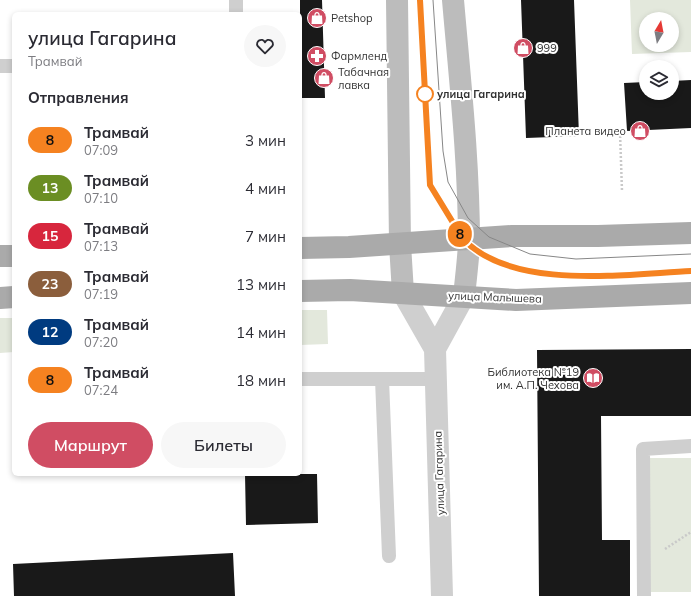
<!DOCTYPE html>
<html lang="ru">
<head>
<meta charset="utf-8">
<style>
  :root { --surface:#fff; --page:#f7f7f7; --text:#2b2b33; --muted:#7c7c81; --accent:#d04d63 }
  body { margin:0; font-family:Mulish,sans-serif; background:var(--page); color:var(--text); height:100vh; display:flex; flex-direction:column; font-size:15px; white-space:nowrap }
  * { box-sizing:border-box; margin:0 }
  p { font-size:13px; color:var(--muted) }
  .icon { flex:none; width:22px; height:22px; fill:none; stroke:currentColor; stroke-width:2; stroke-linecap:round; stroke-linejoin:round }
  .map { position:relative; flex:1; overflow:hidden }
  .sheet { position:absolute; left:12px; top:12px; width:290px; height:464px; display:flex; flex-direction:column; background:var(--surface); border-radius:6px; box-shadow:0 2px 6px #0003 }
  .sheet>* { flex:none }
  .badge { padding:0 8px; border-radius:13px; font-size:14px; line-height:26px }
  .needle { width:26px; rotate:10deg }
  .controls { position:absolute; left:639px; top:12px; display:grid; gap:8px }
  .controls a { display:grid; place-items:center; width:40px; height:40px; border-radius:50%; background:var(--surface); box-shadow:0 2px 6px #0003; font-size:20px }
  .map>.badge { position:absolute; translate:-50% -50%; box-shadow:0 0 0 2px #fff }
  h2 { padding:0 16px; font-size:15px; line-height:36px }
  .round { display:grid; place-items:center; flex:none; width:42px; height:42px; border-radius:21px; background:var(--page) }
  .summary { display:flex; align-items:center; justify-content:space-between; height:68px; padding:0 16px }
  h1 { font-size:19px; font-weight:600; line-height:30px }
  .action { display:flex; gap:8px; margin-top:auto; padding:8px 16px }
  .action a { flex:1; height:46px; border-radius:24px; background:var(--accent); color:#fff; font-size:16px; font-weight:600; line-height:46px; text-align:center }
  .action a+a { background:var(--page); color:var(--text) }
  ul { padding:0; list-style:none }
  li { display:flex; align-items:center; gap:12px; height:48px; padding:0 16px }
  li div { flex:1 }
  li b { display:block; font-size:15px }
  li em { font-style:normal }
  li .badge { min-width:44px; font-weight:700; text-align:center }
  .map>svg:first-child { display:block }
  .green { fill:#e3e8dc; fill-rule:evenodd }
  .building { fill:#191919 }
  .lines { fill:none; stroke-linecap:round; stroke-linejoin:round }
  .path { stroke:#c9c9c9; stroke-width:2.5; stroke-dasharray:2 2; stroke-linecap:butt }
  .lane { stroke:#cfcfcf; stroke-width:14 }
  .street { stroke:#cfcfcf; stroke-width:22 }
  .secondary { stroke:#bcbcbc; stroke-width:22 }
  .primary { stroke:#aaa; stroke-width:22 }
  .tram { stroke:#878787; stroke-width:1 }
  .line-casing { stroke:#fff; stroke-width:9 }
  .line { stroke:#f58220; stroke-width:6 }
  .stop-dot { fill:#fff; stroke:#f58220; stroke-width:2 }
  .labels { text-anchor:middle; stroke-width:4; stroke-linejoin:round; paint-order:stroke }
  .poi-label { font-size:11px; fill:#323232; stroke:#fff; text-anchor:start }
  .stop-label { font-size:11px; font-weight:bold; fill:#323232; stroke:#fff; text-anchor:start }
  .street-label { font-size:11px; fill:#323232; stroke:#fff }
</style>
</head>
<body>
<div class="map">
<svg width="691" height="596" viewBox="0 0 691 596">
  <rect width="100%" height="100%" fill="#fff"/>
  <path class="green" d="M630 0H691V52L632 54ZM646 19H672V45H646Z
    M300 310H327L328 344 300 345Z
    M0 318H14V352L0 353Z
    M649 458H691V592H650Z"/>
  <path class="building" d="M300 0H322L325 98H300Z
    M521 0H574L579 136 526 138Z
    M691 80V128L627 131 624 83 646 82V93H672V81Z
    M691 349V416H601L602 540H630V596H539L537 350Z
    M245 474H317L318 523 246 525Z
    M233 553 235 596H14L13 564Z"/>
  <g class="lines">
    <path class="path" d="M620 132 622 191
      M665 549 691 532"/>
    <path class="lane" d="M236 0V14
      M0 66H14
      M300 379H436
      M382 379 389 556
      M644 596 643 449 691 446"/>
    <path class="street" d="M403 293 435 349 442 596
      M435 349 464 296"/>
    <path class="secondary" d="M397 0 400 244 403 293
      M453 0C460 81 469 162 469 244 468 261 466 278 464 296"/>
    <path class="primary" d="M300 248 349 247 512 236H598L691 233
      M0 256H14
      M300 291 350 290 516 300 691 293
      M0 298 14 297"/>
    <path class="tram" d="M420 0 430 185 463 239C515 292 623 274 691 271
      M433 0 443 151 448 182 468 218 489 237 530 254 576 259 691 254"/>
  </g>
  <g class="lines">
    <defs>
      <path id="line" d="M420 0 430 185 463 239C513 291 625 274 691 271"/>
    </defs>
    <use href="#line" class="line-casing"/>
    <use href="#line" class="line"/>
  </g>
  <defs>
    <symbol id="shop-disc" viewBox="-11 -11 22 22"><circle r="9.5" fill="#d04d63" stroke="#fff"/><path d="M-5-2.5h2.3a2.7 3.5 0 0 1 5.4 0H5L5.5 6h-11ZM-1.5-2.5h3a1.5 2.3 0 0 0-3 0Z" fill="#fff"/></symbol>
    <symbol id="pharmacy-disc" viewBox="-11 -11 22 22"><circle r="9.5" fill="#d04d63" stroke="#fff"/><path d="M-2-6h4v4h4v4h-4v4h-4v-4h-4v-4h4Z" fill="#fff"/></symbol>
    <symbol id="library-disc" viewBox="-11 -11 22 22"><circle r="9.5" fill="#d04d63" stroke="#fff"/><path d="M-6-4Q-3-5.5-.7-3.5V5Q-3 3-6 4ZM6-4Q3-5.5 .7-3.5V5Q3 3 6 4Z" fill="#fff"/></symbol>
  </defs>
  <g fill-rule="evenodd">
    <use href="#shop-disc" x="306" y="7" width="22" height="22"/>
    <use href="#shop-disc" x="512" y="37" width="22" height="22"/>
    <use href="#pharmacy-disc" x="306" y="45" width="22" height="22"/>
    <use href="#shop-disc" x="313" y="67" width="22" height="22"/>
    <use href="#shop-disc" x="629" y="120" width="22" height="22"/>
    <use href="#library-disc" x="582" y="367" width="22" height="22"/>
  </g>
  <circle class="stop-dot" cx="425" cy="94" r="8"/>
  <g class="labels">
    <g class="poi-label">
      <text x="331" y="22">Petshop</text>
      <text x="537" y="52">999</text>
      <text x="331" y="60">Фармленд</text>
      <text x="338" y="76">Табачная<tspan x="338" dy="13">лавка</tspan></text>
      <text x="626" y="135" text-anchor="end">Планета видео</text>
      <text x="579" y="376" text-anchor="end">Библиотека №19<tspan x="579" dy="13">им. А.П. Чехова</tspan></text>
    </g>
    <g class="stop-label">
      <text x="437" y="98">улица Гагарина</text>
    </g>
    <g class="street-label">
      <text transform="translate(495 297) rotate(2)" y="4">улица Малышева</text>
      <text transform="translate(439 473) rotate(-92)" y="4">улица Гагарина</text>
    </g>
  </g>
</svg>
<div class="controls">
<a><svg class="needle" viewBox="-14 -14 28 28"><path d="M0-13l5 13h-10z" fill="#e53935"/><path d="M0 13l5-13h-10z" fill="#7c7c81"/></svg></a>
<a><svg class="icon" aria-label="layers" viewBox="0 0 24 24"><path d="M12 4l9 5-9 5-9-5zM3 14l9 5 9-5"/></svg></a>
</div>
<b class="badge" style="left:460px;top:234px;background:#f58220;color:#111">8</b>
<section class="sheet">
<div class="summary"><div><h1>улица Гагарина</h1><p>Трамвай</p></div><a class="round"><svg class="icon" aria-label="heart" viewBox="0 0 24 24"><path d="M12 20l-8-8c-3-5 5-10 8-4 3-6 11-1 8 4z"/></svg></a></div>
<h2>Отправления</h2>
<ul>
<li><span class="badge" style="background:#f58220;color:#111">8</span><div><b>Трамвай</b><p>07:09</p></div><em>3 мин</em></li>
<li><span class="badge" style="background:#6b8e23;color:#fff">13</span><div><b>Трамвай</b><p>07:10</p></div><em>4 мин</em></li>
<li><span class="badge" style="background:#d7263d;color:#fff">15</span><div><b>Трамвай</b><p>07:13</p></div><em>7 мин</em></li>
<li><span class="badge" style="background:#8b5e3c;color:#fff">23</span><div><b>Трамвай</b><p>07:19</p></div><em>13 мин</em></li>
<li><span class="badge" style="background:#003b80;color:#fff">12</span><div><b>Трамвай</b><p>07:20</p></div><em>14 мин</em></li>
<li><span class="badge" style="background:#f58220;color:#111">8</span><div><b>Трамвай</b><p>07:24</p></div><em>18 мин</em></li>
</ul>
<div class="action"><a>Маршрут</a><a>Билеты</a></div>
</section>
</div>
</body>
</html>
